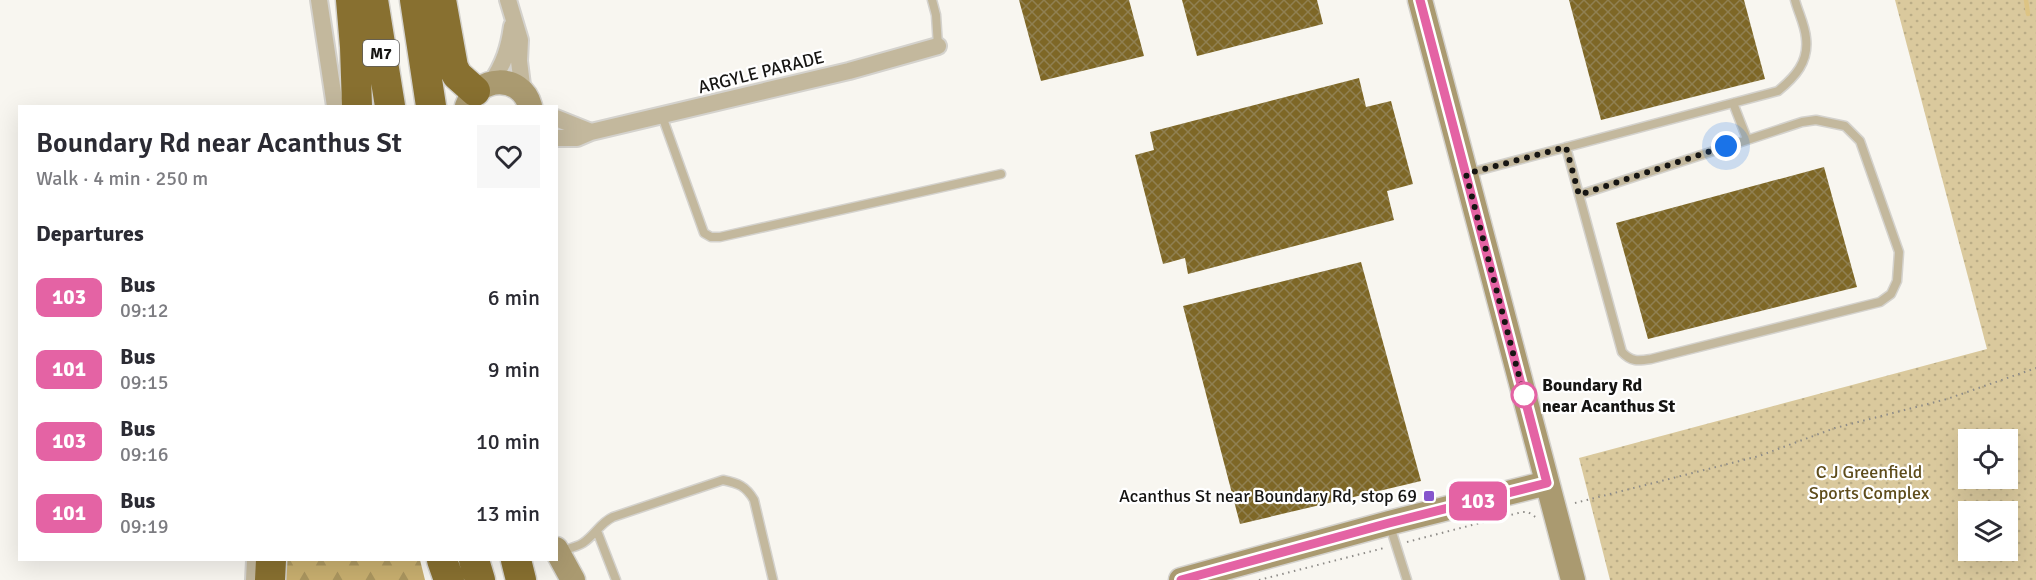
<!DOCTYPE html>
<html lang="en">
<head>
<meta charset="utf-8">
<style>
  :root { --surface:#fff; --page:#f7f7f7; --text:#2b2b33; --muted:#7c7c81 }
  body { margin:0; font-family:Signika,sans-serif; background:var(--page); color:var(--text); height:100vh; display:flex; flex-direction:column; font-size:22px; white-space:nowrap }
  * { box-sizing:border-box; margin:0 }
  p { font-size:20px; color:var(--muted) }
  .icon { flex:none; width:33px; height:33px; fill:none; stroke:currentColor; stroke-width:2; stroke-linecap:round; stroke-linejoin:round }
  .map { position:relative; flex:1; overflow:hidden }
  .side { position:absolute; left:18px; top:105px; width:540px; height:456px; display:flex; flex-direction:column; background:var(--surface); border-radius:0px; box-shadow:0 6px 24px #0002 }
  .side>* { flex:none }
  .badge { padding:0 12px; border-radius:9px; font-size:21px; line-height:39px }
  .fabs { position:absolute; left:1958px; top:429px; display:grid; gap:12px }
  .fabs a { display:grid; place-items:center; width:60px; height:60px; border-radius:0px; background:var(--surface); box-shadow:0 6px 24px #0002; font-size:30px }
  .you { position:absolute; width:30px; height:30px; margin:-15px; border:4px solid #fff; border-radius:50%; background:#1a73e8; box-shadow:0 0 0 9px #1a73e833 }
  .map>.badge { position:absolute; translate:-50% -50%; box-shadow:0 0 0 3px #fff }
  h2 { padding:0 18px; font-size:22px; line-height:54px }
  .round { display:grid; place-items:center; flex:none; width:63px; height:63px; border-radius:0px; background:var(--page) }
  .headline { display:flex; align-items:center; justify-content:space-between; height:102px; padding:0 18px }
  h1 { font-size:28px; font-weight:600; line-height:45px }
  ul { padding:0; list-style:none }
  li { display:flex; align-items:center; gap:18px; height:72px; padding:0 18px }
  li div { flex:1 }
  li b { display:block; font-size:22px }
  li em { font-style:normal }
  li .badge { min-width:66px; font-weight:700; text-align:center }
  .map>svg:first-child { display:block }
  .green { fill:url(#green-dots); fill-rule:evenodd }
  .forest { fill:url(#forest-firs) }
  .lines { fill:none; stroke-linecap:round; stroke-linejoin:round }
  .stream { stroke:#ddc484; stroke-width:4.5 }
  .building { fill:url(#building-cross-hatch) }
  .lane-casing { stroke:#d4d2cd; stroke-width:11 }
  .street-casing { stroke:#d4d2cd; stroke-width:20 }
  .secondary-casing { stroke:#d4d2cd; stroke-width:27 }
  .highway-casing { stroke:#d4d2cd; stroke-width:33 }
  .path { stroke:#8d8b87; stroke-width:2; stroke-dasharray:1.5 4.5; stroke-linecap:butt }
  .lane { stroke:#c3b89d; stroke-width:8 }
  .street { stroke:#c3b89d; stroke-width:16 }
  .secondary { stroke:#aa9a70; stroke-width:24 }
  .highway { stroke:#887030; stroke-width:30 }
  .line-casing { stroke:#fff; stroke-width:14 }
  .line { stroke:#e463a4; stroke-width:9 }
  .walk { stroke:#161513; stroke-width:6; stroke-dasharray:0 10.8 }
  .stop-dot { fill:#fff; stroke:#e463a4; stroke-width:3 }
  .poi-dot { fill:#8655cd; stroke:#fff; stroke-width:2 }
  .labels { text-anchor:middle; stroke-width:4.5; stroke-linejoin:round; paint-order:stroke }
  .shield { fill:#fff; stroke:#5c5b5a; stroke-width:1.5 }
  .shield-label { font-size:16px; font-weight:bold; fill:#161513 }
  .street-label { font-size:18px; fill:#161513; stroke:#fff }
  .stop-label { font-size:18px; font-weight:bold; fill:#161513; stroke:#fff; text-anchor:start }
  .park-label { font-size:18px; fill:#5e4c1b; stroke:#fff }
  .poi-label { font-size:18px; fill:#161513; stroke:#fff; text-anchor:end }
</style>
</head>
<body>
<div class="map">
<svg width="2036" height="580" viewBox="0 0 2036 580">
  <defs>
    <pattern id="green-dots" width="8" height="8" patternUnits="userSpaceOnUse" patternTransform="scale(1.5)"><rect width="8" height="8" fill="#dac99d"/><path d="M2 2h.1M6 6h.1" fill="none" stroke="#baac86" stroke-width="1.8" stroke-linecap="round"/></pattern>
    <pattern id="forest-firs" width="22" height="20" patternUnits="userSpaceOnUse" patternTransform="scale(1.5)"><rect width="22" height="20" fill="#c8af6f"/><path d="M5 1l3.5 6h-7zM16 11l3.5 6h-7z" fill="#ab965f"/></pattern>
    <pattern id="building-cross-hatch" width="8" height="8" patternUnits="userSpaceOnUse" patternTransform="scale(1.5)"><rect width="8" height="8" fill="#7e6726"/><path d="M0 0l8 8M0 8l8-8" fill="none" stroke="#908052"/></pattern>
  </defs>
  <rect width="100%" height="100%" fill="#f8f6f0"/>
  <path class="green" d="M1895 0H2036V580H1610L1579 458 1987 349ZM1968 440H2007V478H1968ZM1968 512H2007V550H1968Z"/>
  <path class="forest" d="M287 560H420L425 580H282Z"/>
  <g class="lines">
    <path class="stream" d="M2026 0 2028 14"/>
  </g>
  <path class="building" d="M1019 0H1129L1144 56 1041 81Z
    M1182 0H1317L1323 24 1197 56Z
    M1569 0H1744L1765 79 1601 120Z
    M1359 78 1366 107 1391 101 1413 184 1387 191 1394 220 1188 274 1185 258 1163 264 1135 155 1154 150 1150 132Z
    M1824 167 1857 287 1648 339 1616 223Z
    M1361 262 1421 481 1240 524 1183 306Z"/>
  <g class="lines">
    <defs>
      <path id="lane" d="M932 0 936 15 938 46
        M1733 103 1747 139
        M662 116 704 233 711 237H720L1001 174
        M1566 147 1622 352C1631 362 1638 361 1651 359L1880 302 1891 294 1897 281 1899 252 1860 141 1845 126 1816 120 1802 122 1579 195
        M1469 173 1778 91C1795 77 1809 62 1806 38 1805 25 1798 12 1795 0
        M1389 523 1407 580
        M597 531 616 580
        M560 551C567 549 577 547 583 543 595 535 600 523 613 517L723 480C738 483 746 486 754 500L773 580"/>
      <path id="street" d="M319 0 335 106
        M508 0 520 40 519 61 523 93
        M491 83C504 64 509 48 512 26
        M556 118 591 132
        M556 138H577L591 132 849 71 938 46
        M254 580 255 560"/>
      <path id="secondary" d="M1420 0 1573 580
        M467 106C477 76 521 73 530 106
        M556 549 573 580
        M1181 580 1389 523 1547 483"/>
      <path id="highway" d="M351 0 355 47 357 106
        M373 0 390 106
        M415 0 431 106
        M441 0 453 67 457 75 475 91
        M442 560 449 580
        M474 560 480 580
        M516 560 521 580
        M270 580 271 560"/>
    </defs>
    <use href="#lane" class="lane-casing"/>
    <use href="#street" class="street-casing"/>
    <use href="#secondary" class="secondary-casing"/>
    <use href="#highway" class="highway-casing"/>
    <path class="path" d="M1575 503 1759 456 1835 428 1947 399 2036 368
      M1407 542 1522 512H1528L1537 518
      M1259 580 1384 548"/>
    <use href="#lane" class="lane"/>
    <use href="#street" class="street"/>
    <use href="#secondary" class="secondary"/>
    <use href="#highway" class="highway"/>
  </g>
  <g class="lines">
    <defs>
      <path id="line" d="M1181 580 1389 523 1547 483 1420 0"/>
    </defs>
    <use href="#line" class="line-casing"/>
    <use href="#line" class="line"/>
    <path class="walk" d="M1524 395 1466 174 1566 147 1579 195 1726 146"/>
  </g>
  <circle class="stop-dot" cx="1524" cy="395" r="12"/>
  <rect class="poi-dot" x="1423" y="490" width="12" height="12" rx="3"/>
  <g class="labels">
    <rect class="shield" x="363" y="40" width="36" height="26" rx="4.5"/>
    <g class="shield-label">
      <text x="381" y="59">M7</text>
    </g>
    <g class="street-label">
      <text transform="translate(761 72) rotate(-14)" y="6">ARGYLE PARADE</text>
    </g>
    <g class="stop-label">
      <text x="1542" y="391">Boundary Rd<tspan x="1542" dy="21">near Acanthus St</tspan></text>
    </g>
    <g class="park-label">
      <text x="1869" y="478">C J Greenfield<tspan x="1869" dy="21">Sports Complex</tspan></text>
    </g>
    <g class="poi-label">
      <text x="1417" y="502">Acanthus St near Boundary Rd, stop 69</text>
    </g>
  </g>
</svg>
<div class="fabs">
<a><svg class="icon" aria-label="locate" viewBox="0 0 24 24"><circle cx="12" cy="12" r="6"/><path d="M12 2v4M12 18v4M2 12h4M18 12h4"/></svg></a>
<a><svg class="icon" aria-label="layers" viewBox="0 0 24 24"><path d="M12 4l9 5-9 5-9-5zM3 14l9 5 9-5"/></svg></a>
</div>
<div class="you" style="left:1726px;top:146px"></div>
<b class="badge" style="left:1478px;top:501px;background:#e463a4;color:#fff">103</b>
<section class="side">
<div class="headline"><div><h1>Boundary Rd near Acanthus St</h1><p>Walk · 4 min · 250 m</p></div><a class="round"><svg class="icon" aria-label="heart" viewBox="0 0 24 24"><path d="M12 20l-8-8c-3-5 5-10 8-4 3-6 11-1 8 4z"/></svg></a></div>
<h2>Departures</h2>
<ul>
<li><span class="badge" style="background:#e463a4;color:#fff">103</span><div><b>Bus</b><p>09:12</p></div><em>6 min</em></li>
<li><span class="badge" style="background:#e463a4;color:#fff">101</span><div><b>Bus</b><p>09:15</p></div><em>9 min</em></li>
<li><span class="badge" style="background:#e463a4;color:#fff">103</span><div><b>Bus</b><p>09:16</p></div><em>10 min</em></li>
<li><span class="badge" style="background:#e463a4;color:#fff">101</span><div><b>Bus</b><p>09:19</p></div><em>13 min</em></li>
</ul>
</section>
</div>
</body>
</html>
